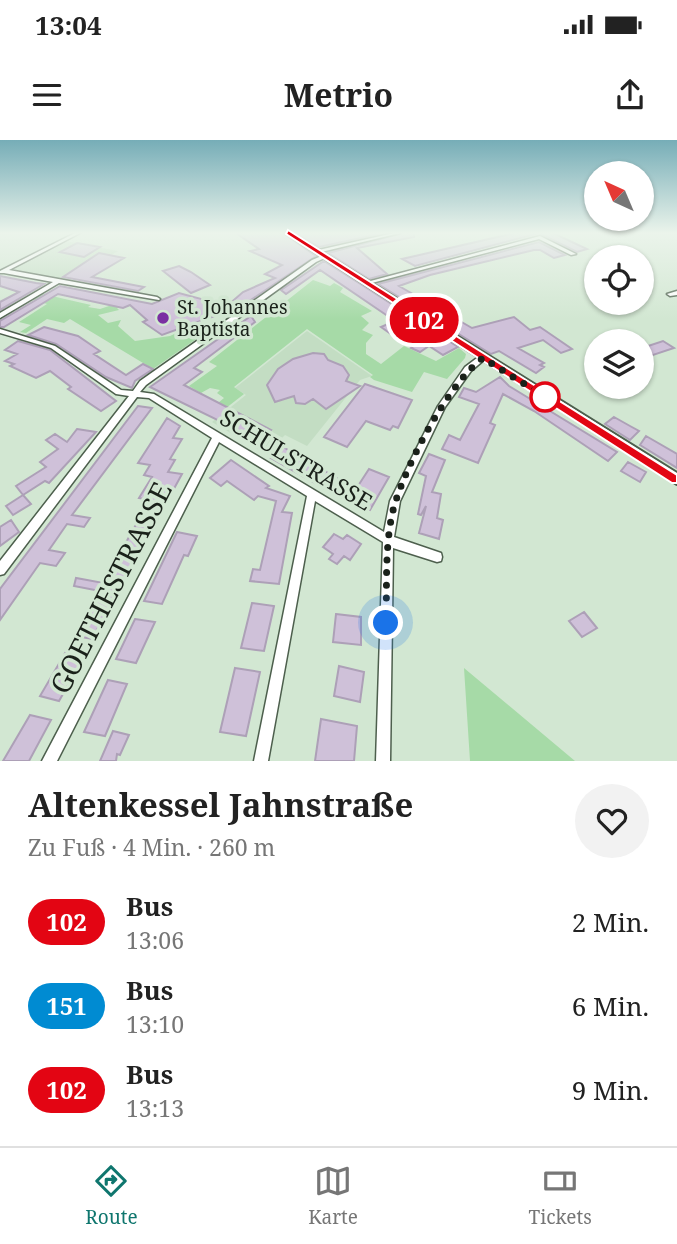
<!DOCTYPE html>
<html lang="de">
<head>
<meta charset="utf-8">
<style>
  :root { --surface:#fff; --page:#f2f2f2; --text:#222; --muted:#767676; --line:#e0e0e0; --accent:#0f766e }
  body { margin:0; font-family:"Noto Serif",serif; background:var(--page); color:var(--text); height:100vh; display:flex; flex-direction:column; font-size:26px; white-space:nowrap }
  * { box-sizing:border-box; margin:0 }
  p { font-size:23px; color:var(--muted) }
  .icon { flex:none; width:38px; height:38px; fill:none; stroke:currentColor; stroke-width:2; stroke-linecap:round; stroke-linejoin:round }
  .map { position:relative; height:621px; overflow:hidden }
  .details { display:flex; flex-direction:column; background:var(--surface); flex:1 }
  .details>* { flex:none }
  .badge { padding:0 14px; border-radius:23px; font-size:24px; line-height:46px }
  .needle { width:46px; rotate:316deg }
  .fabs { position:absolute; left:584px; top:21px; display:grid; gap:14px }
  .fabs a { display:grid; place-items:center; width:70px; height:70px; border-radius:50%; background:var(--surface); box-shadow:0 2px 5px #0004; font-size:35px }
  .you { position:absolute; width:35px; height:35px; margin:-18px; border:5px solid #fff; border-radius:50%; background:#1a73e8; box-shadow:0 0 0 10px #1a73e833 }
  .map>.badge { position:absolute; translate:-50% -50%; box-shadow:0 0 0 4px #fff }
  .round { display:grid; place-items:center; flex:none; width:74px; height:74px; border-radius:37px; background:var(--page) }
  .head { display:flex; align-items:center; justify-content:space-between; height:119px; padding:0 28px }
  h1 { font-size:33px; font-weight:700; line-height:52px }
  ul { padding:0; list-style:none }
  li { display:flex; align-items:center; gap:21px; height:84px; padding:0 28px }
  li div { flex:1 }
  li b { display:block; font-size:26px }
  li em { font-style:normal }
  li .badge { min-width:77px; font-weight:700; text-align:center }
  .status { display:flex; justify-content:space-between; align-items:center; height:49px; padding:0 35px; background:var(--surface); direction:ltr }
  .status svg { height:19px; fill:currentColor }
  header { display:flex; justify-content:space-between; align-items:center; height:91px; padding:0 28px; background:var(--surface); font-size:32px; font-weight:700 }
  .tabs { display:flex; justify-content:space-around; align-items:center; height:98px; border-top:2px solid var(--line); background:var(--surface); font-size:19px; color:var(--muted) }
  .tabs a { display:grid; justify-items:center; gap:4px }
  .tabs .on { color:var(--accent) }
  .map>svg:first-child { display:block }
  .built { fill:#c3ddc3 }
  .green { fill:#a6daa7 }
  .building { fill:#cfc1d9; stroke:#ada0b7; stroke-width:2 }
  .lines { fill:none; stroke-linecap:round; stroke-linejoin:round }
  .minor-casing { stroke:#4d5f4d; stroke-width:3 }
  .tertiary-casing { stroke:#4d5f4d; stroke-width:4 }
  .minor { fill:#fff; fill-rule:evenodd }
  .tertiary { fill:#fff; fill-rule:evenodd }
  .line { fill:#e30513; stroke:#fff; stroke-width:2 }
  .walk { stroke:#1a211a; stroke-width:7; stroke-dasharray:0 12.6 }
  .poi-dot { fill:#7a30a2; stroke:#d2e7d2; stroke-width:2.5 }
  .stop-dot { fill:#fff; stroke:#e30513; stroke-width:3.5 }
  .labels { text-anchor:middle; stroke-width:7; stroke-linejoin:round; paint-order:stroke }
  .far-poi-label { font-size:19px; fill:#1a211a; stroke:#d2e7d2; text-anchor:start }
  .street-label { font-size:23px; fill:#1a211a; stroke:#d2e7d2 }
  .near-street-label { font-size:28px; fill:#1a211a; stroke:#d2e7d2 }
</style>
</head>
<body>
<div class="status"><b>13:04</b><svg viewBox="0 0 49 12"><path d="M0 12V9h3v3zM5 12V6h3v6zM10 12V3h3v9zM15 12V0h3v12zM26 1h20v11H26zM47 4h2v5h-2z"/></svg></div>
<header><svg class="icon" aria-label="menu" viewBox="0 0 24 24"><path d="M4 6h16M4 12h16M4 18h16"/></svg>Metrio<svg class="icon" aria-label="share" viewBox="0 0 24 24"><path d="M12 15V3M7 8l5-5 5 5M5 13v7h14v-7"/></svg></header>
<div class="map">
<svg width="677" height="621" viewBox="0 0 677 621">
  <rect width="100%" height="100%" fill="#d2e7d2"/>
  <path class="built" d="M66 101 118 111 68 141 13 129Z
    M307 191 372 236 360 240 307 306 285 295 266 314 212 282 246 255 235 248Z"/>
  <path class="green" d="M313 140 330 146 334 143 343 148 340 152 372 171 361 176 369 183 362 190 373 195 366 203V214L381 224 404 206 436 221 459 208 466 214 465 218 447 239 424 232 412 252 374 240 370 237 373 235 307 189 234 247 244 254 221 272 213 267 224 258 217 253 220 250 210 248 201 253 189 246 217 226 209 222Z
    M43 154 91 165 88 167 100 169 127 160 117 168 119 170 98 175 108 183 121 180 118 186 135 201 170 196 189 187 186 193 188 196 205 193 153 229 70 179 64 183 47 179 26 193 20 192 31 185 19 182 47 164 33 160Z
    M464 528 575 621H470Z"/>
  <path class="building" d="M236 93H283L316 116 242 166 162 195 143 182 147 180 130 165 123 168 58 154 4 187H0V181L60 146 152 164 179 153 227 166 243 152 275 138 265 134 282 125 250 111 259 109Z
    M295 93H384L319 107Z
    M403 93H414V97L357 108 387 134 369 139 328 113Z
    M515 93H553L587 109 577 112 539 93 415 126 402 119Z
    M539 102 565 115 554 118 540 110H534L430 135 399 146 472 188 514 177 530 190 540 187 572 209 561 213 543 200 518 208 544 223 540 225 544 227 536 233 499 211 491 214 378 144Z
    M77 103 100 107 84 117 60 112Z
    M99 113 124 118 92 137 144 147 138 151 63 137Z
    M324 121 362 145 458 207 443 215 429 206 420 212 411 208 420 201 403 189 391 194 381 187 395 181 320 130 286 154 281 150Z
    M179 126 191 132 210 145 191 153 163 131Z
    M0 136 36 143 44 144 0 170V162L19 152 0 146Z
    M251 176 255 182 194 228 202 232 184 245 271 290 256 304 228 285 150 247Z
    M44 187 78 196 100 211 94 214 126 235 143 224 153 229 135 241 132 248 106 237 56 204 28 195Z
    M18 201 50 210 116 261 101 271 68 249 71 247 50 231 36 238 10 226 14 224 5 221 17 214 5 210Z
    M663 201 674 208 650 216 642 211V208Z
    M313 213 324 214 328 220 343 226 349 235 346 241 360 246 326 269 313 259 305 264 296 263 294 256 275 262 267 245 278 229 293 219Z
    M500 237 509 246 617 312 608 321 534 271 503 254 490 283 495 285 478 323 442 309 449 295 460 300 479 264 459 257 464 248 476 252Z
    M365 244 412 260 398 288 393 286 390 290 366 281 347 307 324 297Z
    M138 266 152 268 72 375 90 378 84 387 67 384 49 410 65 413 56 426 40 423 0 480V449Z
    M614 277 630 286 639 291 630 300 605 284Z
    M167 278 180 286 173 298 182 299 170 319 175 320 168 332 182 334 92 499 76 496 100 451 74 446 76 438 103 443 150 360 139 358 152 337 144 335 150 325 138 323Z
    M77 289 96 292 49 343 45 341 23 355 16 346 46 327 40 322 58 309 46 300 55 294 67 302Z
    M646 296 677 314V328L640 305Z
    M283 307 356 349 369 329 389 337 370 370 336 355 271 318Z
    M429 314 445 320 432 352 441 354 437 378 443 380 439 399 419 393 426 366 421 375 418 374 426 336 419 333Z
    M231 320 269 346 266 348 290 356 282 372 292 373 279 444 250 441 253 429 260 430 276 361 258 356 254 360 227 341 221 346 210 338Z
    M628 322 646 332 640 342 621 331Z
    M23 355 31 364 13 375 6 366Z
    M11 380 19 392 0 406V387Z
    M177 392 197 396 188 416 184 415 162 464 144 461Z
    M334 394 343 399 347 395 361 404 350 420 344 416 337 424 329 419 333 414 323 407Z
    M252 463 274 466 264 511 241 508Z
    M584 472 597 488 582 497 569 481Z
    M336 474 361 477V505L333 502Z
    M135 479 155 482 136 523 116 519Z
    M67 510 85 515 59 561 40 556Z
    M339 526 364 532 360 562 334 556Z
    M235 528 260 532 246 596 220 592Z
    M108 540 127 544 105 596 84 592Z
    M30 575 51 580 29 621H3Z
    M321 579 357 586 354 621H315Z
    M113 591 129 595 120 615 117 614 116 621H100Z"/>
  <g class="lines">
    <defs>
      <path id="minor" d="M75 93H80L9 130 157 157 160 159 159 160 59 143 0 178V173L53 142 4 133H0V131Z
        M394 93H400L317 113 314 111Z
        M540 96 576 114 571 115 539 99 368 144 363 143Z
        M324 115 329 116 316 122 146 245 140 252 154 254 384 392 390 361 438 266 465 227 481 215H485V219L471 231 445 267 400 361 394 397 441 413 442 417 441 421 437 422 393 408 390 621H376L383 402 315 361 268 621H254L307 356 219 302 57 621H42L212 298 149 258 137 257 4 434 0 435V421L129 256 116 254 51 208 0 193V189L55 206 121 250 133 251 140 241 312 120Z
        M677 151V155L670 156 667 154Z"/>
      <path id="tertiary" d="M285 93H291L677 333V344Z"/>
    </defs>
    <use href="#minor" class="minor-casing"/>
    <use href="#tertiary" class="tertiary-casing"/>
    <use href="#minor" class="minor"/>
    <use href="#tertiary" class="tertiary"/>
  </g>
  <linearGradient id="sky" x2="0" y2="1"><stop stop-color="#76adb7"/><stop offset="0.52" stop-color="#ebf4eb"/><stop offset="1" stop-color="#ebf4eb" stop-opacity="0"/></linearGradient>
  <rect width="677" height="179" fill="url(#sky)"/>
  <path class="line" d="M288 90 677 335V343H672L286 94Z"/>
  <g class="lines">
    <path class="walk" d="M386 483C387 449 385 413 391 380 398 337 448 243 483 218L545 257"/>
  </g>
  <circle class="poi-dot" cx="163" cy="178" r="7"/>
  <circle class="stop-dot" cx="545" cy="257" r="14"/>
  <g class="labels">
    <g class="far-poi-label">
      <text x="177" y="174">St. Johannes<tspan x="177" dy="22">Baptista</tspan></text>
    </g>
    <g class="street-label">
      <text transform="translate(296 320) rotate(31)" y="8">SCHULSTRASSE</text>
    </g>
    <g class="near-street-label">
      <text transform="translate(111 448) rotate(-63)" y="10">GOETHESTRASSE</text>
    </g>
  </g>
</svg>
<div class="fabs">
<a><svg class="needle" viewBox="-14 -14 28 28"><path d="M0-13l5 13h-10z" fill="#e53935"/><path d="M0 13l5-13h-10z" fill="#767676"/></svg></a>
<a><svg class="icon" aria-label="locate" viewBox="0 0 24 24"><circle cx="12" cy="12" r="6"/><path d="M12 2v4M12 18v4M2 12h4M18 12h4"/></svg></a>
<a><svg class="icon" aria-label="layers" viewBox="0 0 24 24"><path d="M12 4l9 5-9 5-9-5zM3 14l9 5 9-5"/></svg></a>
</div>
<div class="you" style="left:386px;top:483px"></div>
<b class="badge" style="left:424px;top:180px;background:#e30513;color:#fff">102</b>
</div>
<section class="details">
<div class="head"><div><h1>Altenkessel Jahnstraße</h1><p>Zu Fuß · 4 Min. · 260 m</p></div><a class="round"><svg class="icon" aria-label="heart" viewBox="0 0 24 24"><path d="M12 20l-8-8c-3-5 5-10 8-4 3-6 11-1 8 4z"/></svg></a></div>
<ul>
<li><span class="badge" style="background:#e30513;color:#fff">102</span><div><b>Bus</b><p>13:06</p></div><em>2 Min.</em></li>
<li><span class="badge" style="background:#008bd2;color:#fff">151</span><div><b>Bus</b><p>13:10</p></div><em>6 Min.</em></li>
<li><span class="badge" style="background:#e30513;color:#fff">102</span><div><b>Bus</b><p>13:13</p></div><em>9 Min.</em></li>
</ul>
</section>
<nav class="tabs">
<a class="on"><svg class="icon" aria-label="directions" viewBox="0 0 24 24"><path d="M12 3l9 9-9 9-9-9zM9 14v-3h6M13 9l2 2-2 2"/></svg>Route</a>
<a><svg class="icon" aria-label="map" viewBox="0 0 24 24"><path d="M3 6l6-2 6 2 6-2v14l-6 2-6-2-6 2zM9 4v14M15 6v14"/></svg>Karte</a>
<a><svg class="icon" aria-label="tickets" viewBox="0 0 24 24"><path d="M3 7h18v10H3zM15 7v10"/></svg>Tickets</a>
</nav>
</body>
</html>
